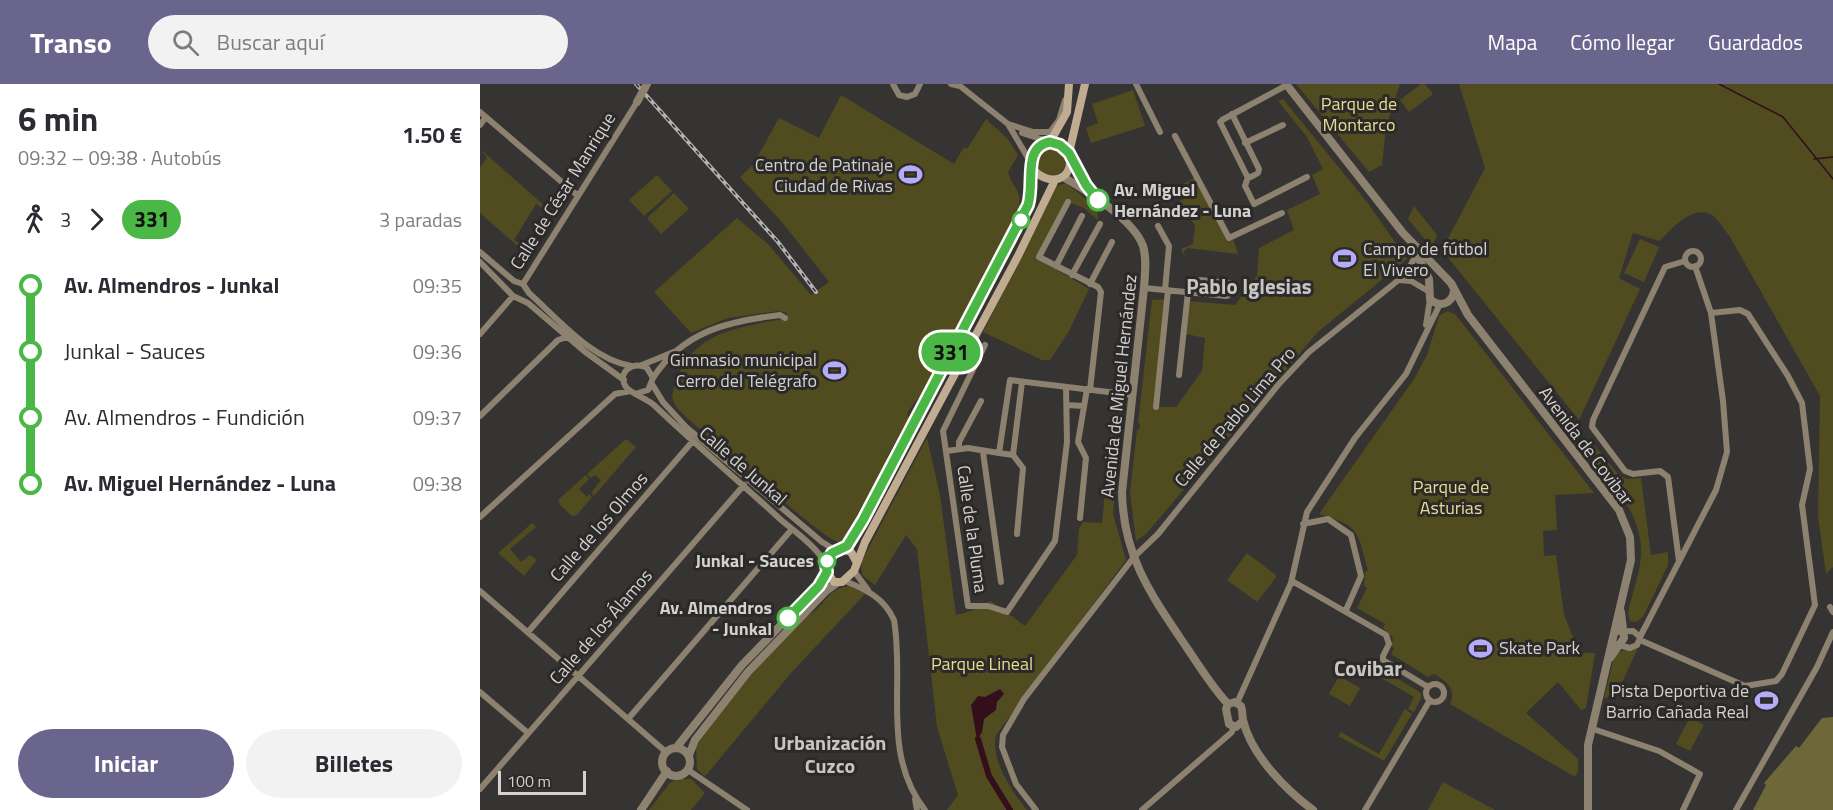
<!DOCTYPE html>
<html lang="es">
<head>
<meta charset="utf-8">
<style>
  :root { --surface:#fff; --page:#f2f2f3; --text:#2b2b33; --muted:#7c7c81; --accent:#69658c }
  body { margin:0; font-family:"Titillium Web",sans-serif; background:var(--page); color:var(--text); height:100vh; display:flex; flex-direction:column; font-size:22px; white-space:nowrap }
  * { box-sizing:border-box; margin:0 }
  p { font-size:20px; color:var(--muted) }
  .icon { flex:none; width:33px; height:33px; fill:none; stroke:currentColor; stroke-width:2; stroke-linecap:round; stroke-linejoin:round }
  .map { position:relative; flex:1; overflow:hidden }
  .side { display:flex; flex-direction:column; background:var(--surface); width:480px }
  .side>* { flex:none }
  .badge { padding:0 12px; border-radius:20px; font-size:21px; line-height:39px }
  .scale { position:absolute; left:18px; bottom:15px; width:88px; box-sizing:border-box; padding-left:6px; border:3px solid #d4d2d1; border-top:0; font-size:16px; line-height:21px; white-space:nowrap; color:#d4d2d1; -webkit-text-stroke:4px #2c2a28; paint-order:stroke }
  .map>.badge { position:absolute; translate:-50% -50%; box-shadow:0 0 0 3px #fff }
  .legs { display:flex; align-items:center; gap:9px; height:66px; padding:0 18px; font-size:20px }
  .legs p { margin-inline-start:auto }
  .summary { display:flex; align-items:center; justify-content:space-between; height:102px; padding:0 18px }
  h1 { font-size:33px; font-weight:700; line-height:45px }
  .primary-button { display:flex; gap:12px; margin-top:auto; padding:12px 18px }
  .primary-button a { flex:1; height:69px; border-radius:36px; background:var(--accent); color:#fff; font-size:24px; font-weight:700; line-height:69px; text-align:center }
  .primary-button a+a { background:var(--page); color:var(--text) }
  ul { padding:0 18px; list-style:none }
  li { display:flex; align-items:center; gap:21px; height:66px; font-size:22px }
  li i { display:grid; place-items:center; width:9px; height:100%; margin:0 8px; background:currentColor }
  li i::after { content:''; width:15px; height:15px; margin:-8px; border:4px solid; border-radius:50%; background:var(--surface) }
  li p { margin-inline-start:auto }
  li:first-child i { background:linear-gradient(#0000 50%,currentColor 0) }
  li:last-child i { background:linear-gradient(currentColor 50%,#0000 0) }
  header { display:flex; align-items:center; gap:36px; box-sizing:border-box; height:84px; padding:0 30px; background:var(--accent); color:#fff }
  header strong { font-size:28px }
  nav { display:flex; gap:33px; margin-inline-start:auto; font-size:21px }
  .search { width:420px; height:54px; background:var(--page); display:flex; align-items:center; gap:15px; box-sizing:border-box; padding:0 21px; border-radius:33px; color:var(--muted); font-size:22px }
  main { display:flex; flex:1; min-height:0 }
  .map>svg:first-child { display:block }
  .green { fill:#514b20 }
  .forest { fill:#6d6739 }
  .water { fill:#350e1b }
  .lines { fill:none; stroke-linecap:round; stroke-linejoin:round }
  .stream { stroke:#350e1b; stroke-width:1.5 }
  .canal { stroke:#350e1b; stroke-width:6 }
  .minor { stroke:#8d8170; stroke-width:6 }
  .tertiary { stroke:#8d8170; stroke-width:8 }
  .secondary { stroke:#c0ac91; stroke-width:8 }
  .rail-casing { stroke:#b4b2b1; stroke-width:4 }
  .rail { stroke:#2c2a28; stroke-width:1.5; stroke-dasharray:4.5; stroke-linecap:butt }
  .tertiary-bridge { stroke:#8d8170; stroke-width:8 }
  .line-1-casing { stroke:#fff; stroke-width:14 }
  .line-1 { stroke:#4ab747; stroke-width:9 }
  .stop-1-dot { fill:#fff; stroke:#4ab747; stroke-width:3 }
  .labels { text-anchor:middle; stroke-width:6; stroke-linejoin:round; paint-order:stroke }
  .park-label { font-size:18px; fill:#e6dc92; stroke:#2c2a28 }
  .poi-label { font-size:18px; fill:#d4d2d1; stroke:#2c2a28; text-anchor:end }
  .stop-label { font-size:18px; font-weight:bold; fill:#d4d2d1; stroke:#2c2a28; text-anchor:end }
  .street-label { font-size:18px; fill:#d4d2d1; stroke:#2c2a28 }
  .neighbourhood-label { font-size:20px; font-weight:bold; fill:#c8c5c4; stroke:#2c2a28 }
  .quarter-label { font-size:21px; font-weight:bold; fill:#c8c5c4; stroke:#2c2a28 }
</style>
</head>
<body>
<header>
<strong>Transo</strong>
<div class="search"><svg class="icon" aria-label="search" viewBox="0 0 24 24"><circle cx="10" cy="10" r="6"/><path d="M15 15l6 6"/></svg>Buscar aquí</div>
<nav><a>Mapa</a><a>Cómo llegar</a><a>Guardados</a></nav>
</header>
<main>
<section class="side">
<div class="summary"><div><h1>6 min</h1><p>09:32 – 09:38 · Autobús</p></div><b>1.50 €</b></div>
<div class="legs"><svg class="icon" aria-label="walk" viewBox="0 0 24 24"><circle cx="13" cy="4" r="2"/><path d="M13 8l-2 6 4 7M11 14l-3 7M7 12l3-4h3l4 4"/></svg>3<svg class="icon" aria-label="forward" viewBox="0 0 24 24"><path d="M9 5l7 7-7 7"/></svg><b class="badge" style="background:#4ab747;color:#111">331</b><p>3 paradas</p></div>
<ul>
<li><i style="color:#4ab747"></i><b>Av. Almendros - Junkal</b><p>09:35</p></li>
<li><i style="color:#4ab747"></i><span>Junkal - Sauces</span><p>09:36</p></li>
<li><i style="color:#4ab747"></i><span>Av. Almendros - Fundición</span><p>09:37</p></li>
<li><i style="color:#4ab747"></i><b>Av. Miguel Hernández - Luna</b><p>09:38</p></li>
</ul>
<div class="primary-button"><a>Iniciar</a><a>Billetes</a></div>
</section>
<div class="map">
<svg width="1353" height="726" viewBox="0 0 1353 726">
  <rect width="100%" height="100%" fill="#363432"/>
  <path class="green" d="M816 0H920L906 43 902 81 889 88Z
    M941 0H945L953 10 929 28 920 16Z
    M979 0H1353V483L1346 490 1338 432 1340 312 1250 153C1245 147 1239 136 1232 131 1213 120 1191 145 1180 157L1153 149 1139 194 1160 205 1099 336 962 166 1005 84Z
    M653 6 665 42 611 59 606 44 618 39 612 20Z
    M361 11 474 80 484 63 487 65 506 35 527 54 538 71 528 88C534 108 543 103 538 131L445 305 427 329 429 334 407 373 408 377 367 453 359 458C345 458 229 352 207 334L197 324 192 314C204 248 252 245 307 234V229L299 227 248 234 211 249 174 208 257 134 288 160 331 211 349 198 302 138 260 93 273 81 299 34 339 54Z
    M803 15 887 118 927 175 838 248 666 450 656 457 650 408 657 346H659L660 339H658L672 216 686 215 674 323H696L722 287 725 254 706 250 708 217 755 221 777 192 779 164 814 146 807 126 840 110 832 91 843 85 827 53 798 17Z
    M556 77a15 15 0 1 1 30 0a15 15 0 1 1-30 0Z
    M0 65 66 123 64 125 56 120 34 156 52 167 51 169 41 165 0 129V83L7 74Z
    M177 91 192 107 164 132 149 116Z
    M714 94 748 155 754 157 758 170 708 164 704 167 705 174 701 165 713 160 715 142 700 117 709 112 703 100Z
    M586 99 617 124 618 136 604 124 586 117 557 174 609 205 589 247 570 276H562L503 248 576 102Z
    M194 109 209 125 181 150 167 134Z
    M934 122 957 151 952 164 928 135Z
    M1160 155 1179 163 1164 198 1144 189Z
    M967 227 976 231 1114 409 1075 411 1077 446 1063 447 1064 472 1076 471 1084 530 1099 569H1115L1106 624 1101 626 1078 598 1046 629 1098 675V687L1095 693 970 620C977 605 966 597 954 590L948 593 911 570 914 564 911 562 913 554 903 544 905 540 877 524 887 504 884 502 885 488 888 486C877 446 880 442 839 430L934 295 947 271 959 232Z
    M634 319H640L642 324 633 430 646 476 516 651C510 675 532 708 547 726H467L478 711 457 643 437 465 426 451 395 501 382 491 381 478 447 354 460 411 476 531 491 527 511 517 545 542 597 471 599 445 603 438 622 439Z
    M146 355 156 363 114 412 111 409 121 396 115 391 111 394 107 390Z
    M1109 355 1138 390 1146 395 1161 394 1171 471 1188 468V481L1163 533 1156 538 1150 537 1148 529C1152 510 1160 489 1161 470 1163 426 1124 391 1099 359Z
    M106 391 109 395 99 405 107 413 109 410 112 413 97 431 92 432 80 421 78 416Z
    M52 439 56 443 30 465 41 478 50 471 57 476 44 492 18 469Z
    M767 469 797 492 777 518 747 496Z
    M369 502 385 510 312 588 227 690 224 692 217 685 216 662 267 595 326 532C346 524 344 506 369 502Z
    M1158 564 1137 609 1132 607 1127 614H1124L1134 573 1137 568Z
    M895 581 941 609V614L934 628 928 625 934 613 891 588Z
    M859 592 880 604 870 622 849 610Z
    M925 625 932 630 904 677 858 652 861 648 899 670Z
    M1210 633 1224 641 1210 667 1196 660Z
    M196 695H211L225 709 211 726H169L189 700Z
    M963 698 1015 726H948Z"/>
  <path class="forest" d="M1353 633V726H1273L1286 701 1284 699 1316 662 1319 664 1342 634Z"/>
  <path class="water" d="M520 605 524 610 517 618 516 626 504 635 502 648 497 656 491 621 498 612 505 613Z"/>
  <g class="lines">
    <path class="stream" d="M1239 0 1303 33 1353 95
      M1334 75 1353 73"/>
    <path class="canal" d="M498 655 509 692 530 726"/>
    <path class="minor" d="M413 0 419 11 427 13 435 10 440 0
      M471 0 480 2 528 40 551 79
      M656 0 680 48
      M0 28 97 111
      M752 30 779 85 778 89 771 93 767 92 740 38 742 36 807 1
      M528 40 553 48H570L579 36 585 16
      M0 41 6 33
      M542 49 570 58
      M695 52 749 154 802 129
      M765 59 803 41
      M768 93 765 102 774 120 827 93
      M588 118 559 173 618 203 621 208 610 306
      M678 142 689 162 685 206
      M1205 175a8 8 0 1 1 16 0a8 8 0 1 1-16 0Z
      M0 168 34 197 43 200
      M0 178 33 212 48 219 104 267 144 296
      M576 182 602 132
      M592 191 620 140
      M919 196 931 197 948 207
      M43 200 157 18
      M43 200 49 209C78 235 111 275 151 282
      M610 200 632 158
      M664 204 747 212 752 209 754 203 750 199 720 196 716 198 714 209
      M946 241 950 215
      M0 250 33 212
      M505 261 463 347 488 522H508L527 528 575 457 587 358 586 303
      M162 281 196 267
      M699 291 708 208
      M173 294C203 247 249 237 300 231L305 234
      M542 298 533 371 519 369 530 296 653 311
      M172 300 183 318 206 343 342 458 355 466
      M158 309 168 306 173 294 167 284C154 276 136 288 146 303 151 310 169 315 176 323 217 362 259 397 300 435 315 448 336 462 346 480
      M587 321 604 322
      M676 323 688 206
      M0 332 78 256 87 253
      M479 365V358L501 317
      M467 367 488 364 519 369
      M503 368 521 498
      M533 371 543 384 537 450
      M0 433 135 310 150 307
      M600 434 606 374 598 358 607 305
      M823 440 848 435 871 451 881 492 866 526
      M1199 477 1188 393 1180 387 1153 390 1145 387 1112 343 1113 336 1185 183 1205 177
      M374 487 388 506
      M365 497C387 506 404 514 414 536 425 600 401 670 445 726
      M812 497 906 551 909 560 903 572V576L948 603
      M0 507 186 668
      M1350 523 1353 528
      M48 548 212 358
      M1134 548 1153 547 1160 553
      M1160 553 1236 406 1247 368 1243 317 1231 229 1215 182
      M1160 556 1265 602 1296 597 1302 590 1335 521 1322 421 1330 385 1322 319 1308 292 1268 230 1260 226 1231 229
      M1135 560 1150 564 1157 561 1160 554
      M946 609a9 9 0 1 1 18 0a9 9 0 1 1-18 0Z
      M0 608 48 649
      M757 619 811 499 827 428 875 354 926 290 960 220
      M148 635 312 445
      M1113 645 1179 667 1220 690 1203 726
      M208 686 267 726
      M0 705 264 401
      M435 715 437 726
      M556 726 536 700 522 663 523 651 544 615 654 473 678 450 798 301 829 268 926 190 934 175V167
      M662 726 752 648 753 643
      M885 726 950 616
      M1256 726 1337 583 1353 548"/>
    <path class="tertiary" d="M806 0 923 149 971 199 988 231 1139 426 1150 453 1151 476 1108 661V726
      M591 76 611 107
      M583 93C606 106 654 136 663 162 667 175 665 190 664 204L642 408C643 473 672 512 707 564 720 583 732 603 748 620
      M934 165 949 195 950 215C960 224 972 220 974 207
      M1130 574 1144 554 1141 528
      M748 620 755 618 761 622C763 627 762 632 763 636 771 671 806 706 833 726
      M748 620 746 625 749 640 756 643 763 637
      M196 664 262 581 339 502 347 488
      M182 678a14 14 0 1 1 28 0a14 14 0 1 1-28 0Z
      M209 671 215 656 268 588 346 507 357 499
      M161 726 187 687"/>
    <path class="secondary" d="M570 58 587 28 589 0
      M589 69 605 0
      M362 465 373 453 383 436 548 121C555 98 542 63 570 58L580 61 589 69C596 97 568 104 552 84
      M376 477 371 468 362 465 355 466 346 480 347 488 354 498H362L374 487 385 458 538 172 575 96"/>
    <defs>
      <path id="rail" d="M156 0 298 158 336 208"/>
    </defs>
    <use href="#rail" class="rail-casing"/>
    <use href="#rail" class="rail"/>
    <path class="tertiary-bridge" d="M157 18 167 0"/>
  </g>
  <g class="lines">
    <defs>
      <path id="line-1" d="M308 534 339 502 347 488 346 480 352 469 367 462 383 436 548 121C555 98 542 63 570 58L580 61 589 69 606 101 618 116"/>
    </defs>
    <use href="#line-1" class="line-1-casing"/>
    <use href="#line-1" class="line-1"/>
  </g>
  <defs>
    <symbol id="stadium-bare" viewBox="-9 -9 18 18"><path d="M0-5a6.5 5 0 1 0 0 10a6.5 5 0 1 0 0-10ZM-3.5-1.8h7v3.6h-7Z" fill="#b5acf9" stroke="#2c2a28" stroke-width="2.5" paint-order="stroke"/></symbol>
  </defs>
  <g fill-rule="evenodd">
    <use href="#stadium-bare" x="414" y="74" width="33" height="33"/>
    <use href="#stadium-bare" x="848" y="158" width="33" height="33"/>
    <use href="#stadium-bare" x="338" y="270" width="33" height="33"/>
    <use href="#stadium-bare" x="984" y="548" width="33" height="33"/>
    <use href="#stadium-bare" x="1270" y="600" width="33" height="33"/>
  </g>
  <g class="stop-1-dot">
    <circle cx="618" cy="116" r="10"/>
    <circle cx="541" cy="136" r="8"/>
    <circle cx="347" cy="477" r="8"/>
    <circle cx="308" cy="534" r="10"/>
  </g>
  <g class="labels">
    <g class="park-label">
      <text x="879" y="26">Parque de<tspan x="879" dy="21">Montarco</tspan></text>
      <text x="971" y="409">Parque de<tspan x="971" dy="21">Asturias</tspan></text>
      <text x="502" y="586">Parque Lineal</text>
    </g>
    <g class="poi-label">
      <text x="413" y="87">Centro de Patinaje<tspan x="413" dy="21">Ciudad de Rivas</tspan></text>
      <text x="883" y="171" text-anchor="start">Campo de fútbol<tspan x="883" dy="21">El Vivero</tspan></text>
      <text x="337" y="282">Gimnasio municipal<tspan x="337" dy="21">Cerro del Telégrafo</tspan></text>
      <text x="1019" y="570" text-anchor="start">Skate Park</text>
      <text x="1269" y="613">Pista Deportiva de<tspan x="1269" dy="21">Barrio Cañada Real</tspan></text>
    </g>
    <g class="stop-label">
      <text x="634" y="112" text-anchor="start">Av. Miguel<tspan x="634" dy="21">Hernández - Luna</tspan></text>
      <text x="334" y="483">Junkal - Sauces</text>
      <text x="292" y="530">Av. Almendros<tspan x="292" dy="21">- Junkal</tspan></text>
    </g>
    <g class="street-label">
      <text transform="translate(83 107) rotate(-58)" y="6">Calle de César Manrique</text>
      <text transform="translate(639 302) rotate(-84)" y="6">Avenida de Miguel Hernández</text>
      <text transform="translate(755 333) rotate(-50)" y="6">Calle de Pablo Lima Pro</text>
      <text transform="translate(1106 362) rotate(53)" y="6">Avenida de Covibar</text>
      <text transform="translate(263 382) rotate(41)" y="6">Calle de Junkal</text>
      <text transform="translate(119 443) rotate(-49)" y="6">Calle de los Olmos</text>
      <text transform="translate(492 445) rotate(82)" y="6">Calle de la Pluma</text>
      <text transform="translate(121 543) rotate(-49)" y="6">Calle de los Álamos</text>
    </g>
    <g class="neighbourhood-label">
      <text x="350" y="666">Urbanización<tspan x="350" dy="23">Cuzco</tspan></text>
    </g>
    <g class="quarter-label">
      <text x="769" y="210">Pablo Iglesias</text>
      <text x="888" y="592">Covibar</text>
    </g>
  </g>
</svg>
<div class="scale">100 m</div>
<b class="badge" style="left:471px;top:268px;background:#4ab747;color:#111">331</b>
</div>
</main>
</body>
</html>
